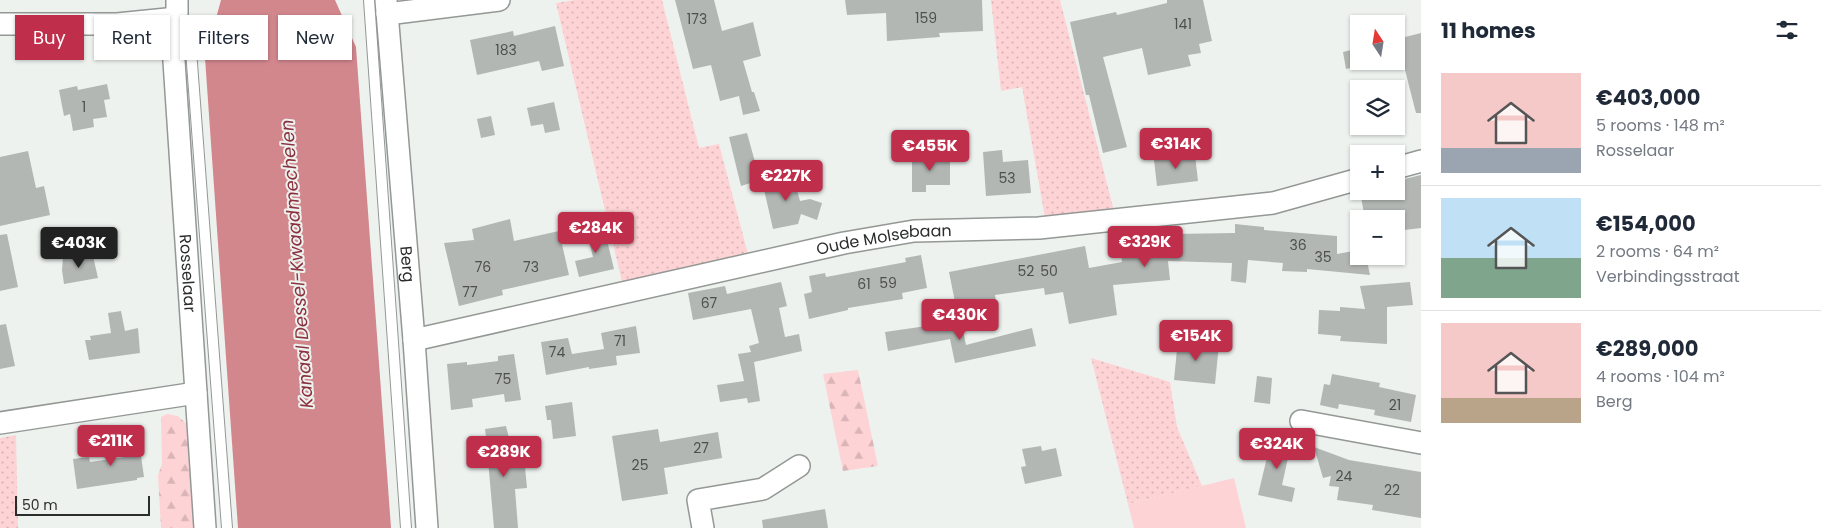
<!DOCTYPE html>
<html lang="en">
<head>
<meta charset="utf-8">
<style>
  :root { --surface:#fff; --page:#f6f6f7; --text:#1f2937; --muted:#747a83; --line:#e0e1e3; --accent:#bf2e4b }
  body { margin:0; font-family:Poppins,sans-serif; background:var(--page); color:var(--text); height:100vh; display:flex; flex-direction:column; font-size:19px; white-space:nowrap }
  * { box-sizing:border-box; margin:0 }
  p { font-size:16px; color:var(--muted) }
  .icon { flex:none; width:28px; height:28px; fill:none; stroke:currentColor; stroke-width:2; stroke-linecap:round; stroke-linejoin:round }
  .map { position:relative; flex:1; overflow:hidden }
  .sheet { display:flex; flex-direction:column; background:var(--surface); width:400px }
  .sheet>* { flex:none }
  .guide { position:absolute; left:15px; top:15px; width:475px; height:45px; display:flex; gap:10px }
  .needle { width:32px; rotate:348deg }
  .tools { position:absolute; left:1350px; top:15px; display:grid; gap:10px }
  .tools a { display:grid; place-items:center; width:55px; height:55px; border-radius:0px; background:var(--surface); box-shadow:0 1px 4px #0004; font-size:25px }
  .scale { position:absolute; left:15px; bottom:12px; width:135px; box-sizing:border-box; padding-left:5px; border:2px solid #2b2d2c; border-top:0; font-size:14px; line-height:18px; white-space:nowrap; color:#2b2d2c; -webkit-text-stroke:4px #edf2ef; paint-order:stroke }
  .price { position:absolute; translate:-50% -42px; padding:0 11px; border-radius:5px; background:var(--accent); color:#fff; font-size:16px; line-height:32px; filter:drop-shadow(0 1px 2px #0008) }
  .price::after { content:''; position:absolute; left:50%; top:30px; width:15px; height:11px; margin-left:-8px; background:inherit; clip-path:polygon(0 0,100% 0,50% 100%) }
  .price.selected { background:#222; color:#fff }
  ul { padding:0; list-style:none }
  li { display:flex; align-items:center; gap:15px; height:125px; padding:0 20px }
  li+li { border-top:1px solid var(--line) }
  li span { display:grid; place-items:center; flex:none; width:140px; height:100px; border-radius:0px; color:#555 }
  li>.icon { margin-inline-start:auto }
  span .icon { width:60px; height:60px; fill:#fffc; stroke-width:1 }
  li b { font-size:21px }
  h2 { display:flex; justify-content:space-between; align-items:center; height:60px; padding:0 20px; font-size:21px }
  .chip { padding:0 18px; border-radius:0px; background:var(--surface); box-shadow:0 1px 4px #0004; font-size:18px; line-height:45px }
  .chip.selected { background:var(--accent); color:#fff }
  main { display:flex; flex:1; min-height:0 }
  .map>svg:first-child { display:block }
</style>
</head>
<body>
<main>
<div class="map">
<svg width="1421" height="528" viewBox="0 0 1421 528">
  <defs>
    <pattern id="grass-dots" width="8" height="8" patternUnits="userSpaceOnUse" patternTransform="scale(1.25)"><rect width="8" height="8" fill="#fed3d5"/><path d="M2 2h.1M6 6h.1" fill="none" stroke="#dab5b7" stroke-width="1.8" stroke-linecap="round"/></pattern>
    <pattern id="forest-firs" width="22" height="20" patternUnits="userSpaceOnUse" patternTransform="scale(1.25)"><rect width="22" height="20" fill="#fed3d5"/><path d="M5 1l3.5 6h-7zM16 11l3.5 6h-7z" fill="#dab5b7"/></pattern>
  </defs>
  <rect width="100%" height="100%" fill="#edf2ef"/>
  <g fill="url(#grass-dots)">
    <path d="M 575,0 L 662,0 L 699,148 L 719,144 L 748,254 L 622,282 L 556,3 Z"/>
    <path d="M 991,0 L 1060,0 L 1114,211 L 1045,218 L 1022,87 L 1001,91 Z"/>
    <path d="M 1091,358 L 1170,382 L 1177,427 L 1202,486 L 1128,504 Z"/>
    <path d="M 16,435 L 18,528 L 0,528 L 0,438 Z"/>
  </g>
  <g fill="url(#forest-firs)">
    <path d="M 858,370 L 878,466 L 843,471 L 823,374 Z"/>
    <path d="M 167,414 L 178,416 L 190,427 L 196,528 L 161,528 L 158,475 L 162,464 L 161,417 Z"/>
  </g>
  <path fill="#fed3d5" d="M 1234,478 L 1246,528 L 1134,528 L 1128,504 Z"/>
  <path fill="#d2878d" d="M 221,0 L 335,0 L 356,47 L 391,528 L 238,528 L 205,58 Z"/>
  <g fill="#b2b7b4">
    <path d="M 675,0 L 714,0 L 722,31 L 753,22 L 761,56 L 743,61 L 752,92 L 754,92 L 760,111 L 743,115 L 739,96 L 720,101 L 711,65 L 693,69 Z"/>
    <path d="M 845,0 L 982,0 L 983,31 L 939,33 L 940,37 L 887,41 L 886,13 L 847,15 Z"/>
    <path d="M 1167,0 L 1203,0 L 1212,41 L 1199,44 L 1201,53 L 1188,55 L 1191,66 L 1148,75 L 1142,48 L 1103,57 L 1127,147 L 1103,153 L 1089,95 L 1086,95 L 1070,22 L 1116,12 L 1117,15 L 1167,3 Z"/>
    <path d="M 555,26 L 564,66 L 542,71 L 539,61 L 477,75 L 470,40 L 513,31 L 514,36 Z"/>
    <path d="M 1421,33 L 1421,113 L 1416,113 L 1397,39 Z"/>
    <path d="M 1359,48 L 1359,66 L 1346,69 L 1343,52 Z"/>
    <path d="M 107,84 L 110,99 L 104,100 L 107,117 L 93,119 L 94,127 L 73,131 L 70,114 L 64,116 L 59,90 L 77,86 L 78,90 Z"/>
    <path d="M 554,102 L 560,130 L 545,133 L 543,124 L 531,126 L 527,108 Z"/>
    <path d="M 491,116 L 495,135 L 481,138 L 477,119 Z"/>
    <path d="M 747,133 L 760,180 L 741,186 L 729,137 Z"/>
    <path d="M 1002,150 L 1003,162 L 1028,160 L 1031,193 L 986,196 L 983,152 Z"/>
    <path d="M 28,151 L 36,188 L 44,186 L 50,215 L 0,226 L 0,157 Z"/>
    <path d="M 1195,155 L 1198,181 L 1157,186 L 1154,160 Z"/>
    <path d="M 912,157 L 950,157 L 950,185 L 926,185 L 926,192 L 912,192 Z"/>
    <path d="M 779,168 L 783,189 L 796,187 L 800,201 L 810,199 L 822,203 L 817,220 L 801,214 L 798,224 L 773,229 L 760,172 Z"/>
    <path d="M 1421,175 L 1421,228 L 1396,231 L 1396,219 L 1365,219 L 1361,197 L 1396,191 L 1396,181 Z"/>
    <path d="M 510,219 L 514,241 L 559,231 L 569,275 L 502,290 L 503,295 L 459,306 L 444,243 L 474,240 L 472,229 Z"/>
    <path d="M 603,224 L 614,269 L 579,277 L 575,261 L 593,257 L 586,228 Z"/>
    <path d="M 1235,224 L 1264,227 L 1264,230 L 1337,236 L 1337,254 L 1359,250 L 1359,256 L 1366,256 L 1370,275 L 1307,269 L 1307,272 L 1282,271 L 1283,263 L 1248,260 L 1246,283 L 1231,281 L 1232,263 L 1168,261 L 1170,280 L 1113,285 L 1117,315 L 1069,324 L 1063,292 L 1045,295 L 1044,288 L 995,295 L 997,309 L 958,317 L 949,272 L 1085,246 L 1089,268 L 1122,262 L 1121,253 L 1136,249 L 1135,238 L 1172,234 L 1235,233 Z"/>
    <path d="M 7,234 L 18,287 L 0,291 L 0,235 Z"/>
    <path d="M 921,255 L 927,288 L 902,293 L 903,299 L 848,308 L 848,310 L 809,319 L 804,294 L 812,292 L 809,276 L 825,273 L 826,277 L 906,262 L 905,258 Z"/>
    <path d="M 93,256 L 98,278 L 64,284 L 62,270 L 63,257 Z"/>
    <path d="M 781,282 L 787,306 L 779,308 L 785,337 L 799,334 L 802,351 L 754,362 L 760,401 L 748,403 L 747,398 L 720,402 L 717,385 L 744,381 L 738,354 L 751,352 L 749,346 L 759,343 L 751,309 L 693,320 L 688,293 L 725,286 L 727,294 Z"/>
    <path d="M 1410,282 L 1413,305 L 1387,307 L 1387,344 L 1340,341 L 1341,336 L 1318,334 L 1319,310 L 1340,311 L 1340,307 L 1365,309 L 1360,286 Z"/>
    <path d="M 121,311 L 125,331 L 138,328 L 140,353 L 89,360 L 85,340 L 91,340 L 90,336 L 111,333 L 108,313 Z"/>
    <path d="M 961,321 L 966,345 L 1032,328 L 1036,346 L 955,363 L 950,339 L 888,351 L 885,332 Z"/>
    <path d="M 6,324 L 15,366 L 0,369 L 0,325 Z"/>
    <path d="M 636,326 L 640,353 L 616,356 L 617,365 L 589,369 L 589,367 L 546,375 L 541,342 L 568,338 L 572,354 L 604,349 L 601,333 Z"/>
    <path d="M 1178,339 L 1219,344 L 1215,384 L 1174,380 Z"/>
    <path d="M 514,354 L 521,400 L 505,402 L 504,394 L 472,399 L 473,407 L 451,410 L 447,364 L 467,362 L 467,365 L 498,361 L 498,356 Z"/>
    <path d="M 1332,374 L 1380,383 L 1379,387 L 1416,395 L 1411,422 L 1374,415 L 1375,410 L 1339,404 L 1338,409 L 1320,405 L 1324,384 L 1330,385 Z"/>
    <path d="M 1257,376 L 1272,378 L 1270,404 L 1254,402 Z"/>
    <path d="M 572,402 L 576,436 L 553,439 L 551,420 L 547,420 L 545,406 Z"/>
    <path d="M 506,426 L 514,458 L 524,457 L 527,488 L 515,489 L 518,528 L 494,528 L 488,460 L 489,460 L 485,429 Z"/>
    <path d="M 658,429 L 660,442 L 718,432 L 722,458 L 664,468 L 668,494 L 622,501 L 612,436 Z"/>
    <path d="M 1273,432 L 1289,436 L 1287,448 L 1290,449 L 1282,485 L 1295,488 L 1292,502 L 1258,495 Z"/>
    <path d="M 138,435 L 144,477 L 137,478 L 137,480 L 77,489 L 73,459 L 89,457 L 90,462 L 125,457 L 122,438 Z"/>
    <path d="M 1041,446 L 1042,451 L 1056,448 L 1062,476 L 1025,484 L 1021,467 L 1026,466 L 1022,449 Z"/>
    <path d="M 1314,447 L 1349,460 L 1421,472 L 1421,518 L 1372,510 L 1373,505 L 1337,500 L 1339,487 L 1329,486 L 1331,476 L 1323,478 Z"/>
    <path d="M 825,509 L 828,528 L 763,528 L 762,520 Z"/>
  </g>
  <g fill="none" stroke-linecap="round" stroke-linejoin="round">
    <defs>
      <g id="lane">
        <path d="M 369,0 L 406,528"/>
        <path d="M 180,25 L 191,50 L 227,528"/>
      </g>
      <g id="street">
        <path id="s1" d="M 177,0 L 177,18 L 173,46 L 205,528"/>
        <path id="s2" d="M 386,0 L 414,340 L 427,528"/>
        <path d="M 387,14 L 499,0"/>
        <path d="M 0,24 L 117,24 L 177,18"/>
        <path d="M 1396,168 L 1421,161"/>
        <path id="s3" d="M 414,340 L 844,243 L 914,231 L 1039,228 L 1273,203 L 1359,179"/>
        <path d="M 1301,421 L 1421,443"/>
        <path d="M 0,423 L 196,393"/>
        <path d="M 703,528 L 698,500 L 763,489 L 799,466"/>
      </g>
    </defs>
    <use href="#lane" stroke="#939895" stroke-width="12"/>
    <use href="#street" stroke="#939895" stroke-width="24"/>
    <use href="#lane" stroke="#fff" stroke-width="10"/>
    <use href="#street" stroke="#fff" stroke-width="21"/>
  </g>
  <g text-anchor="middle" stroke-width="4" stroke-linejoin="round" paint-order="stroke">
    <g font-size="14" fill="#4d504e">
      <text x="926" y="23">159</text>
      <text x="697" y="24">173</text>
      <text x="1183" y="29">141</text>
      <text x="506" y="55">183</text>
      <text x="84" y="112">1</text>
      <text x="1007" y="183">53</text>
      <text x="1298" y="250">36</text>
      <text x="1323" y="262">35</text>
      <text x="483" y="272">76</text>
      <text x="531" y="272">73</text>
      <text x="1026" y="276">52</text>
      <text x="1049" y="276">50</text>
      <text x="888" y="288">59</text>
      <text x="864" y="289">61</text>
      <text x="470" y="297">77</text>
      <text x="709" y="308">67</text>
      <text x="620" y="346">71</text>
      <text x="557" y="357">74</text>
      <text x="503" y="384">75</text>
      <text x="1395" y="410">21</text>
      <text x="701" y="453">27</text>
      <text x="640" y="470">25</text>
      <text x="1344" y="481">24</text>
      <text x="1392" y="495">22</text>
    </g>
    <g font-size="16" fill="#2b2d2c" stroke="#edf2ef">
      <text dy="6" stroke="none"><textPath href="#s3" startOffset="481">Oude Molsebaan</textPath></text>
      <text dy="6" stroke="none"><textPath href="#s2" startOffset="265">Berg</textPath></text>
      <text dy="6" stroke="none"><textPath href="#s1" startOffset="274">Rosselaar</textPath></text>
    </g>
    <g font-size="18" font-style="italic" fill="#8b313e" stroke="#edf2ef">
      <text transform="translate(297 264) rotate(-94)" y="6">Kanaal Dessel-Kwaadmechelen</text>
    </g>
  </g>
</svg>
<div class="tools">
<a><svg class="needle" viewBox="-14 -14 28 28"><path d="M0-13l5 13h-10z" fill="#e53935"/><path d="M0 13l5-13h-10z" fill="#747a83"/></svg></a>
<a><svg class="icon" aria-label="layers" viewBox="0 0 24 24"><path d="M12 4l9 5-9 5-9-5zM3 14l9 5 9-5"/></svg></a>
<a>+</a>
<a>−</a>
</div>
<div class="scale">50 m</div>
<b class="price" style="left:1176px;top:170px">€314K</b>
<b class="price" style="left:930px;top:172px">€455K</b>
<b class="price" style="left:786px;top:202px">€227K</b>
<b class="price" style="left:596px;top:254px">€284K</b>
<b class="price" style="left:1145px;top:268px">€329K</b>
<b class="price selected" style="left:79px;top:269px">€403K</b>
<b class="price" style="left:960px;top:341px">€430K</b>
<b class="price" style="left:1196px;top:362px">€154K</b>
<b class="price" style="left:111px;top:467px">€211K</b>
<b class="price" style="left:1277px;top:470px">€324K</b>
<b class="price" style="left:504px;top:478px">€289K</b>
<div class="guide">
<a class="chip selected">Buy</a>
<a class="chip">Rent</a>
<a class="chip">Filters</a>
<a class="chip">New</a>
</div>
</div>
<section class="sheet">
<h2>11 homes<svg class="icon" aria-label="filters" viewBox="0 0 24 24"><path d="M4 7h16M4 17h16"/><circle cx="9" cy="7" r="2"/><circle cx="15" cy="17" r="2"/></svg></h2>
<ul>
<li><span style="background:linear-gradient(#f6c9c9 75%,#9aa5b1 0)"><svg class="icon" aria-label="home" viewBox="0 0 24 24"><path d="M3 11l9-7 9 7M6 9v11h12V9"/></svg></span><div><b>€403,000</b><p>5 rooms · 148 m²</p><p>Rosselaar</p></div></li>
<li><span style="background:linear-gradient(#bfe0f5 60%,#7fa58c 0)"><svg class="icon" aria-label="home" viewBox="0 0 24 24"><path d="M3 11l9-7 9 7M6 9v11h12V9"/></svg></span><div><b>€154,000</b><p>2 rooms · 64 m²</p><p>Verbindingsstraat</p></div></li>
<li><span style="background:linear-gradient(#f6c9c9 75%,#b9a48a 0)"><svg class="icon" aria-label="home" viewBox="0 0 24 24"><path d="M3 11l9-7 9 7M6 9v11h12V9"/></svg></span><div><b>€289,000</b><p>4 rooms · 104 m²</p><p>Berg</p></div></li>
</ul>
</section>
</main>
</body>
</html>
